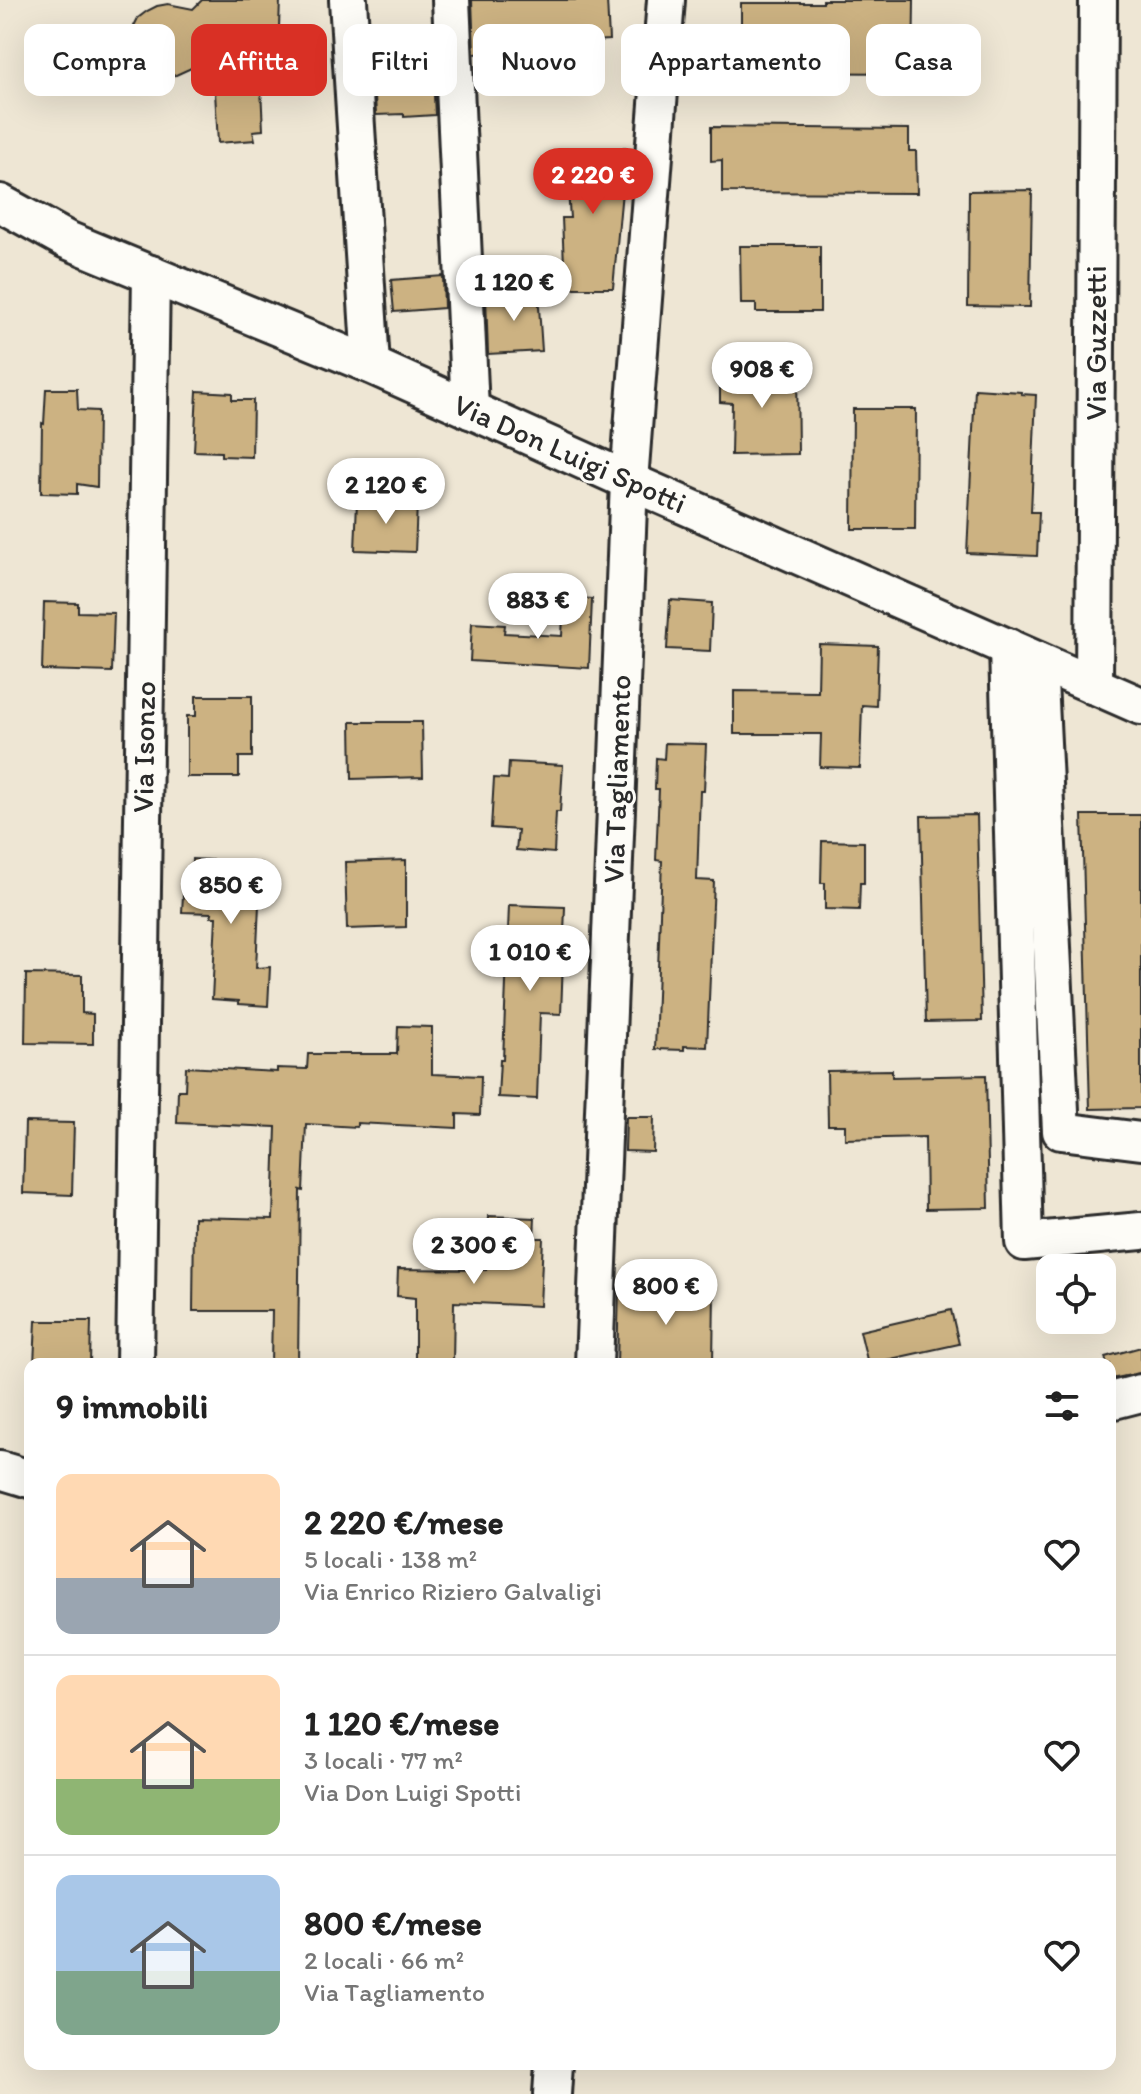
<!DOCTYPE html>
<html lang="it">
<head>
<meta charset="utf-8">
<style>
  :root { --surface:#fff; --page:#f6f6f6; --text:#222; --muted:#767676; --line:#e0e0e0; --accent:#d93025 }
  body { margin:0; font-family:Itim,sans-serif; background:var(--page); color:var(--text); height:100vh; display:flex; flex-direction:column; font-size:30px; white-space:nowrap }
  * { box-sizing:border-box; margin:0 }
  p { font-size:26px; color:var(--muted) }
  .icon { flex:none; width:44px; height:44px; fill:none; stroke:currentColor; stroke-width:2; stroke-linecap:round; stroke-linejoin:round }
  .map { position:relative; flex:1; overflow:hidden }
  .sheet { position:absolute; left:24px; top:1358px; width:1092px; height:712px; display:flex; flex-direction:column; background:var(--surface); border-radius:16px; box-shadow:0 8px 32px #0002 }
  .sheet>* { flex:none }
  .top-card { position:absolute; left:24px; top:24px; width:1094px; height:72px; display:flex; gap:16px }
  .buttons { position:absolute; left:1036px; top:1254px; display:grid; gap:16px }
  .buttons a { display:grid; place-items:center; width:80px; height:80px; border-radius:16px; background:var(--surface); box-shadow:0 8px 32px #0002; font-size:40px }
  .price { position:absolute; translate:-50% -68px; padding:0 18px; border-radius:28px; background:#fff; color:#222; font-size:26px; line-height:52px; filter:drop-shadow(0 2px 4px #0008) }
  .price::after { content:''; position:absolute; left:50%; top:48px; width:24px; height:18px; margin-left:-12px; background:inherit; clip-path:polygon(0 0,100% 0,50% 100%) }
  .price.selected { background:var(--accent); color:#fff }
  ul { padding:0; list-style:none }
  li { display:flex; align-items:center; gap:24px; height:200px; padding:0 32px }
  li+li { border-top:2px solid var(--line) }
  li span { display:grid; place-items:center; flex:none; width:224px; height:160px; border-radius:16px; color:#555 }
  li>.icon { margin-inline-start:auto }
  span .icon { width:96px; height:96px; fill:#fffc; stroke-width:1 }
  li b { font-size:34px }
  h2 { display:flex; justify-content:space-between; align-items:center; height:96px; padding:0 32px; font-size:34px }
  .pill { padding:0 28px; border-radius:16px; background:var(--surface); box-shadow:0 8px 32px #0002; font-size:28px; line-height:72px }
  .pill.selected { background:var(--accent); color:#fff }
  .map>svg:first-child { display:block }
</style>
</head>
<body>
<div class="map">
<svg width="1141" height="2094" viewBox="0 0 1141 2094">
  <rect width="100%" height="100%" fill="#eee6d4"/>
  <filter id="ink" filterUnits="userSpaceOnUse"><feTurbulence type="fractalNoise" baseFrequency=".0125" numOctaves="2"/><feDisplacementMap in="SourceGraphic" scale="16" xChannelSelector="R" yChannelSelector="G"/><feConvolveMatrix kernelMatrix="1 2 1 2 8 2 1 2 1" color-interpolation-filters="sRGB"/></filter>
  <g filter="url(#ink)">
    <g fill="#ccb282" stroke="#2b2b2b" stroke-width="2">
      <path d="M 202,0 L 280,0 L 279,27 L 276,38 L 269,54 L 260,67 L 263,130 L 253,131 L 255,140 L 218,143 L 213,58 L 176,75 L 165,76 L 155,74 L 145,68 L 137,61 L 132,50 L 131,39 L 133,28 L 138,18 L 147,11 L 157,6 L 168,4 L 193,9 Z"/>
      <path d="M 472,0 L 607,0 L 609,40 L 520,45 L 520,51 L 474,54 Z"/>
      <path d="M 823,0 L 914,0 L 913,73 L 741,72 L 741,3 L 823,3 Z"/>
      <path d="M 431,37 L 435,115 L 404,117 L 404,114 L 376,115 L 373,58 L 391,57 L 390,39 Z"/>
      <path d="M 711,127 L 909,129 L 909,151 L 916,151 L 917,193 L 722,192 L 722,160 L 711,161 Z"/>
      <path d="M 626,148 L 613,288 L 565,288 L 562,218 L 570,218 L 565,149 Z"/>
      <path d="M 1032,190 L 1030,307 L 968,306 L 969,191 Z"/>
      <path d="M 740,246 L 820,246 L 820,312 L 756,312 L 756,304 L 741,304 Z"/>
      <path d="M 443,276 L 444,308 L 394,312 L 391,280 Z"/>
      <path d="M 538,292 L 542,351 L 488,354 L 486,296 Z"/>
      <path d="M 720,367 L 797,369 L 798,454 L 731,455 L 732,403 L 720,402 Z"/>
      <path d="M 46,389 L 77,389 L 78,410 L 98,411 L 97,487 L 77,484 L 77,494 L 41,493 L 42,423 L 44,424 Z"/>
      <path d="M 975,389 L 1021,392 L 1021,394 L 1036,395 L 1031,512 L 1039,512 L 1037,556 L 967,553 Z"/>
      <path d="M 197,391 L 232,393 L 232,400 L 253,400 L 252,457 L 221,456 L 221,452 L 194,451 Z"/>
      <path d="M 853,409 L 916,409 L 915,529 L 852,529 Z"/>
      <path d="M 357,501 L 417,503 L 415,552 L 355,550 Z"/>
      <path d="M 564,597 L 592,599 L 589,668 L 470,661 L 472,623 L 505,625 L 504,633 L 562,636 Z"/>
      <path d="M 670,600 L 712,603 L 710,651 L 667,649 Z"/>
      <path d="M 44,602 L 78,603 L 78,612 L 114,613 L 112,672 L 42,670 Z"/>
      <path d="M 819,644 L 878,646 L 876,706 L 862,705 L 860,768 L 820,767 L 821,734 L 734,734 L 734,691 L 818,692 Z"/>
      <path d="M 196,696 L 252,696 L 252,757 L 239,757 L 239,777 L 187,777 L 187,716 L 196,716 Z"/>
      <path d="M 351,722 L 422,722 L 423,777 L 352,779 Z"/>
      <path d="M 665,743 L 706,744 L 704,791 L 700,791 L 697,880 L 714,881 L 707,1047 L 684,1046 L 684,1050 L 655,1049 L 662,861 L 656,860 L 659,789 L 655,789 L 656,758 L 664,759 Z"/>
      <path d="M 509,762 L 563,765 L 560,812 L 556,812 L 554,853 L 516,850 L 518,830 L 491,828 L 494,778 L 508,779 Z"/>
      <path d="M 977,815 L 982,1021 L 926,1022 L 921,816 Z"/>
      <path d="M 1082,815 L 1141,815 L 1141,1108 L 1090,1109 Z"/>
      <path d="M 822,841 L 864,842 L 864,883 L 860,883 L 859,910 L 825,909 L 825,883 L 821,883 Z"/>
      <path d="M 192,859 L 261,863 L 256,968 L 270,967 L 268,1006 L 239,1004 L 239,1001 L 212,999 L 216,917 L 211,917 L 212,913 L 182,912 L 184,879 L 191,879 Z"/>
      <path d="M 406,860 L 406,927 L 347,929 L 345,862 Z"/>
      <path d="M 509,905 L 565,907 L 561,1014 L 540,1013 L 537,1099 L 498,1097 L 500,1060 L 503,1060 Z"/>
      <path d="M 26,974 L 82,975 L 82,1013 L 93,1014 L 93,1044 L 25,1043 Z"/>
      <path d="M 398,1026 L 432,1027 L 432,1074 L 481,1076 L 480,1115 L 457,1114 L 457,1128 L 357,1123 L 357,1127 L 306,1124 L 303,1191 L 300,1190 L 298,1364 L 271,1364 L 272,1311 L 193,1311 L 194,1217 L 273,1219 L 276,1127 L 177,1123 L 178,1090 L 185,1090 L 186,1067 L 277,1072 L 277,1068 L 307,1069 L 308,1054 L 397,1054 Z"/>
      <path d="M 892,1070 L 892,1077 L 986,1075 L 989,1208 L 926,1209 L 925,1137 L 845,1139 L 845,1125 L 828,1125 L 827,1071 Z"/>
      <path d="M 626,1117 L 654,1117 L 653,1152 L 625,1151 Z"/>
      <path d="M 25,1122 L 74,1123 L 72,1195 L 23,1193 Z"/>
      <path d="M 489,1216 L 535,1218 L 534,1238 L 543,1238 L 540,1306 L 454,1302 L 453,1364 L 415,1364 L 415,1298 L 397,1296 L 398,1269 L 486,1270 Z"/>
      <path d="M 619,1289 L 714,1289 L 713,1364 L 617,1364 Z"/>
      <path d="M 951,1310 L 959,1344 L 868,1364 L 860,1331 Z"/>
      <path d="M 36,1321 L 91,1321 L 90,1364 L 34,1364 Z"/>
      <path d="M 1141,1347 L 1141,1373 L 1111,1379 L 1110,1364 L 1107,1364 L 1105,1357 Z"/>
    </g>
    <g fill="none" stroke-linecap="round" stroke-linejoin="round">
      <defs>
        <g id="street">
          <path d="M 348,0 L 371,365"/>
          <path d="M 451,0 L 470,410"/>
          <path d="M 0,203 L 67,240 L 371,365 L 629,481 L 1141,706"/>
          <path d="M 1008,647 L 1024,1242 L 1141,1231"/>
          <path d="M 1038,661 L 1061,1131 L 1141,1141"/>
          <path d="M 1094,686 L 1098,0"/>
          <path d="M 135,1364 L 151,274"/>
          <path d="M 594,1364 L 629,481 L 666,0"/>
          <path d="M 1110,1401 L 1141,1393"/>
          <path d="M 0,1470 L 30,1479"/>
          <path d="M 552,2094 L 554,2064"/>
        </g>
      </defs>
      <use href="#street" stroke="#2b2b2b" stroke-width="42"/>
      <use href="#street" stroke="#fdfcf7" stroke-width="36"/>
    </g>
  </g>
  <g text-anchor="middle" stroke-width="6" stroke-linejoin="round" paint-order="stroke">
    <g font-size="30" fill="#2b2b2b" stroke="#fdfcf7">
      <text transform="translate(1096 343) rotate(-90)" y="10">Via Guzzetti</text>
      <text transform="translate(570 454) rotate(24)" y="10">Via Don Luigi Spotti</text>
      <text transform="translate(144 747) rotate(-89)" y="10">Via Isonzo</text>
      <text transform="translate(617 779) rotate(-88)" y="10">Via Tagliamento</text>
    </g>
  </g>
</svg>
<div class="buttons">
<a><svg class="icon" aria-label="locate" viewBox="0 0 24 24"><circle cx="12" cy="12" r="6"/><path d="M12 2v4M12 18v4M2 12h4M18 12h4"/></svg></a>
</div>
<b class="price selected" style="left:593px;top:216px">2 220 €</b>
<b class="price" style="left:514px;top:323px">1 120 €</b>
<b class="price" style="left:762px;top:410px">908 €</b>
<b class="price" style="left:386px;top:526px">2 120 €</b>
<b class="price" style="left:538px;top:641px">883 €</b>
<b class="price" style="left:231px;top:926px">850 €</b>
<b class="price" style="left:530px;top:993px">1 010 €</b>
<b class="price" style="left:474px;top:1286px">2 300 €</b>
<b class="price" style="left:666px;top:1327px">800 €</b>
<div class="top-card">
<a class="pill">Compra</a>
<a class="pill selected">Affitta</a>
<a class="pill">Filtri</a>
<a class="pill">Nuovo</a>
<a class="pill">Appartamento</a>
<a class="pill">Casa</a>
</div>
<section class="sheet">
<h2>9 immobili<svg class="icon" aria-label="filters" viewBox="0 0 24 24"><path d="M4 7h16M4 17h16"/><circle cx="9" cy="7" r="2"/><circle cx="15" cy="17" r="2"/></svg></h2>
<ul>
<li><span style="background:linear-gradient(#ffd9b3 65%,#9aa5b1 0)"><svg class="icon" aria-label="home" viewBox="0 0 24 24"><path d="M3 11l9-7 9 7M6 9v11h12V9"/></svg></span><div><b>2 220 €/mese</b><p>5 locali · 138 m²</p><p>Via Enrico Riziero Galvaligi</p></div><svg class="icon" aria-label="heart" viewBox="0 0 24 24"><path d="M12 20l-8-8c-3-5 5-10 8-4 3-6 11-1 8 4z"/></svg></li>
<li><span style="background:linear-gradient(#ffd9b3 65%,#8fb573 0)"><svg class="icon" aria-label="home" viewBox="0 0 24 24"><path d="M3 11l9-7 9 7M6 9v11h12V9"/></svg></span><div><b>1 120 €/mese</b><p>3 locali · 77 m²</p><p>Via Don Luigi Spotti</p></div><svg class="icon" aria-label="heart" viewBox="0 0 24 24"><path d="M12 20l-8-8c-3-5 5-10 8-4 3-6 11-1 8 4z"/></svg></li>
<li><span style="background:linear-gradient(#a9c7e8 60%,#7fa58c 0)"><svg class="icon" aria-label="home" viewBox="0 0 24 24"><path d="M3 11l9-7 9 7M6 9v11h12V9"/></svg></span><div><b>800 €/mese</b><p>2 locali · 66 m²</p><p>Via Tagliamento</p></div><svg class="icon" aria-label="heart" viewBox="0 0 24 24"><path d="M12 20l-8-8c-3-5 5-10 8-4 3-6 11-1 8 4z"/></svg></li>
</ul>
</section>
</div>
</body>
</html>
